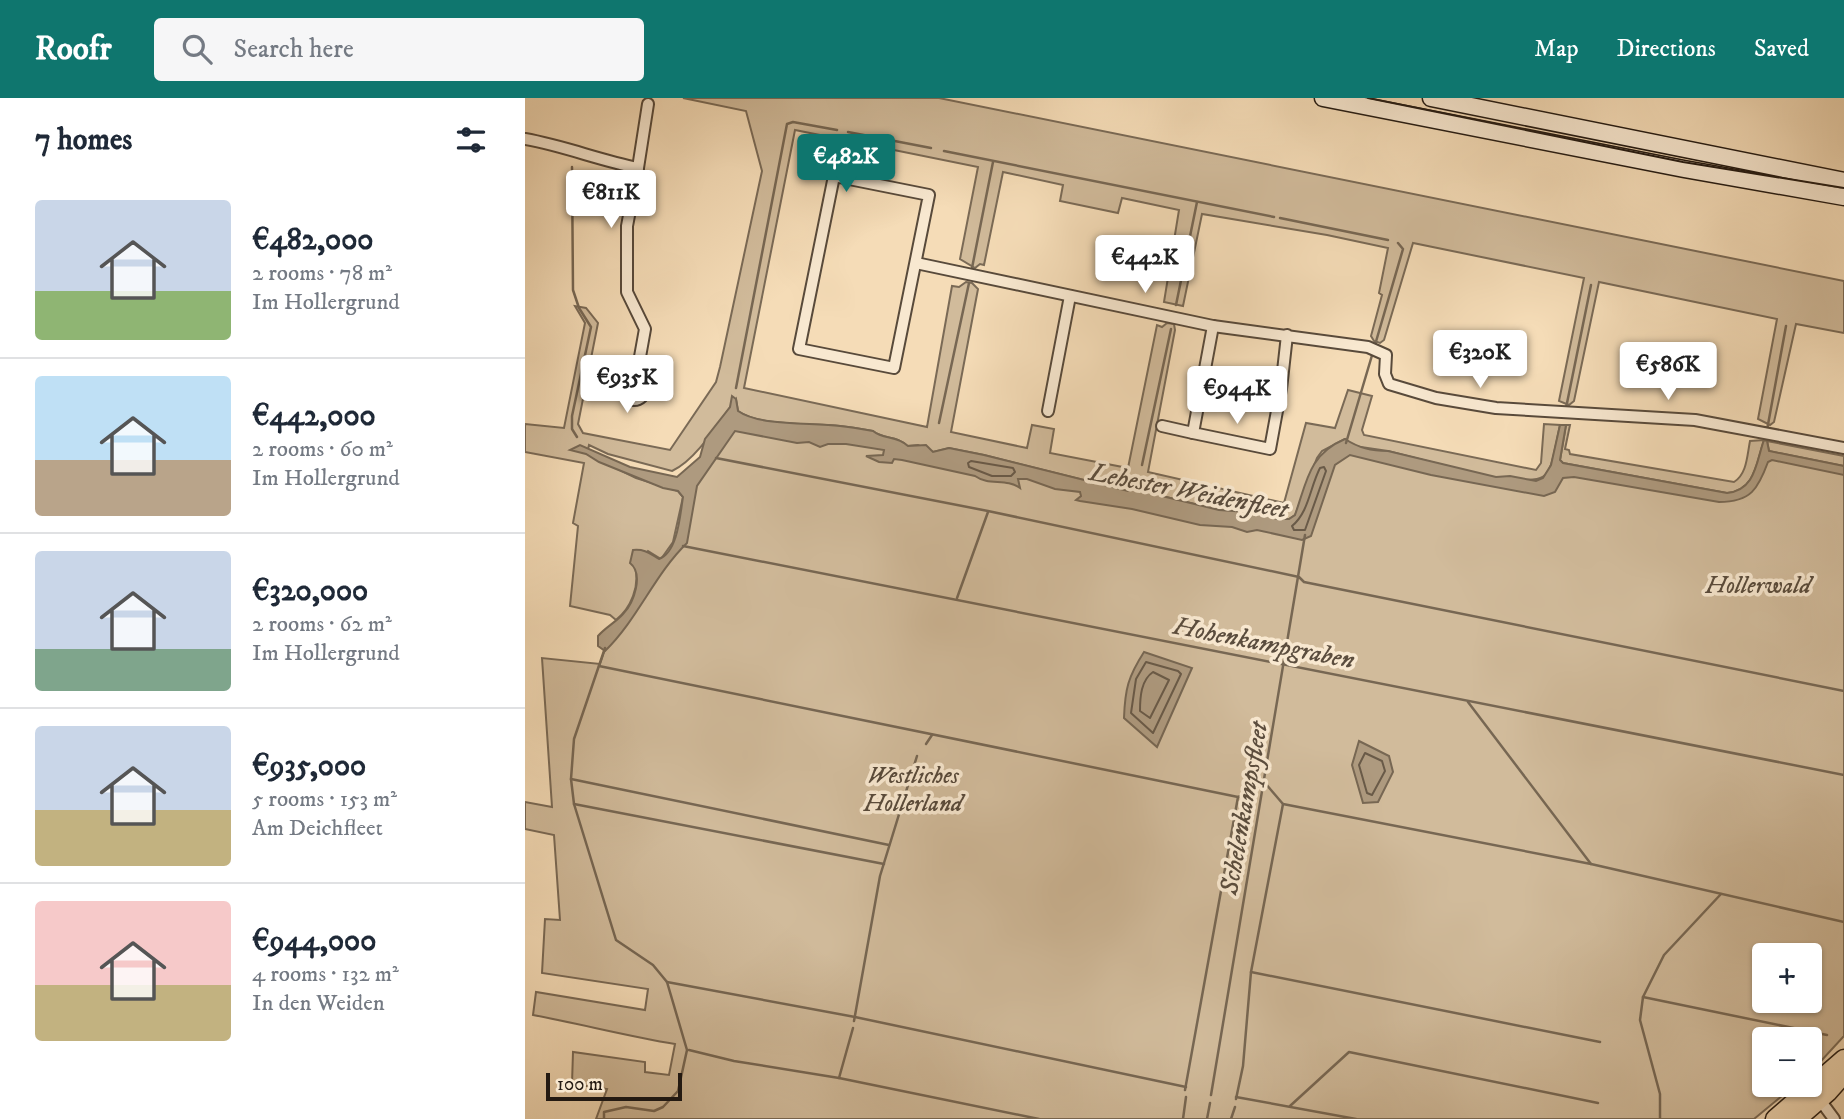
<!DOCTYPE html>
<html lang="en">
<head>
<meta charset="utf-8">
<style>
  :root { --surface:#fff; --page:#f6f6f7; --text:#1f2937; --muted:#747a83; --line:#e0e1e3; --accent:#0f766e }
  body { margin:0; font-family:"IM FELL DW Pica",serif; background:var(--page); color:var(--text); height:100vh; display:flex; flex-direction:column; font-size:26px; white-space:nowrap }
  * { box-sizing:border-box; margin:0 }
  p { font-size:23px; color:var(--muted) }
  .icon { flex:none; width:38px; height:38px; fill:none; stroke:currentColor; stroke-width:2; stroke-linecap:round; stroke-linejoin:round }
  .map { position:relative; flex:1; overflow:hidden }
  .side { display:flex; flex-direction:column; background:var(--surface); width:525px }
  .side>* { flex:none }
  .fabs { position:absolute; left:1227px; top:845px; display:grid; gap:14px }
  .fabs a { display:grid; place-items:center; width:70px; height:70px; border-radius:7px; background:var(--surface); box-shadow:0 2px 5px #0004; font-size:35px }
  .scale { position:absolute; left:21px; bottom:18px; width:136px; box-sizing:border-box; padding-left:7px; border:4px solid #241a12; border-top:0; font-size:19px; line-height:24px; white-space:nowrap; color:#241a12; -webkit-text-stroke:5px #f8e8d0; paint-order:stroke }
  .price { position:absolute; translate:-50% -60px; padding:0 16px; border-radius:7px; background:#fff; color:#222; font-size:23px; line-height:46px; filter:drop-shadow(0 2px 4px #0008) }
  .price::after { content:''; position:absolute; left:50%; top:42px; width:21px; height:16px; margin-left:-10px; background:inherit; clip-path:polygon(0 0,100% 0,50% 100%) }
  .price.current { background:var(--accent); color:#fff }
  ul { padding:0; list-style:none }
  li { display:flex; align-items:center; gap:21px; height:175px; padding:0 35px }
  li+li { border-top:2px solid var(--line) }
  li span { display:grid; place-items:center; flex:none; width:196px; height:140px; border-radius:7px; color:#555 }
  li>.icon { margin-inline-start:auto }
  span .icon { width:84px; height:84px; fill:#fffc; stroke-width:1 }
  li b { font-size:30px }
  h2 { display:flex; justify-content:space-between; align-items:center; height:84px; padding:0 35px; font-size:30px }
  header { display:flex; align-items:center; gap:42px; box-sizing:border-box; height:98px; padding:0 35px; background:var(--accent); color:#fff }
  header strong { font-size:33px }
  nav { display:flex; gap:38px; margin-inline-start:auto; font-size:24px }
  .search { width:490px; height:63px; background:var(--page); display:flex; align-items:center; gap:18px; box-sizing:border-box; padding:0 24px; border-radius:7px; color:var(--muted); font-size:26px }
  main { display:flex; flex:1; min-height:0 }
  .map>svg:first-child { display:block }
</style>
</head>
<body>
<header>
<strong>Roofr</strong>
<div class="search"><svg class="icon" aria-label="search" viewBox="0 0 24 24"><circle cx="10" cy="10" r="6"/><path d="M15 15l6 6"/></svg>Search here</div>
<nav><a>Map</a><a>Directions</a><a>Saved</a></nav>
</header>
<main>
<section class="side">
<h2>7 homes<svg class="icon" aria-label="filters" viewBox="0 0 24 24"><path d="M4 7h16M4 17h16"/><circle cx="9" cy="7" r="2"/><circle cx="15" cy="17" r="2"/></svg></h2>
<ul>
<li><span style="background:linear-gradient(#c9d6e8 65%,#8fb573 0)"><svg class="icon" aria-label="home" viewBox="0 0 24 24"><path d="M3 11l9-7 9 7M6 9v11h12V9"/></svg></span><div><b>€482,000</b><p>2 rooms · 78 m²</p><p>Im Hollergrund</p></div></li>
<li><span style="background:linear-gradient(#bfe0f5 60%,#b9a48a 0)"><svg class="icon" aria-label="home" viewBox="0 0 24 24"><path d="M3 11l9-7 9 7M6 9v11h12V9"/></svg></span><div><b>€442,000</b><p>2 rooms · 60 m²</p><p>Im Hollergrund</p></div></li>
<li><span style="background:linear-gradient(#c9d6e8 70%,#7fa58c 0)"><svg class="icon" aria-label="home" viewBox="0 0 24 24"><path d="M3 11l9-7 9 7M6 9v11h12V9"/></svg></span><div><b>€320,000</b><p>2 rooms · 62 m²</p><p>Im Hollergrund</p></div></li>
<li><span style="background:linear-gradient(#c9d6e8 60%,#c2b280 0)"><svg class="icon" aria-label="home" viewBox="0 0 24 24"><path d="M3 11l9-7 9 7M6 9v11h12V9"/></svg></span><div><b>€935,000</b><p>5 rooms · 153 m²</p><p>Am Deichfleet</p></div></li>
<li><span style="background:linear-gradient(#f6c9c9 60%,#c2b280 0)"><svg class="icon" aria-label="home" viewBox="0 0 24 24"><path d="M3 11l9-7 9 7M6 9v11h12V9"/></svg></span><div><b>€944,000</b><p>4 rooms · 132 m²</p><p>In den Weiden</p></div></li>
</ul>
</section>
<div class="map">
<svg width="1319" height="1021" viewBox="0 0 1319 1021">
  <rect width="100%" height="100%" fill="#f5dcb7"/>
  <filter id="stains"><feTurbulence type="fractalNoise" baseFrequency=".00286" numOctaves="4"/><feColorMatrix values="0 0 0 0 .2 0 0 0 0 .09 0 0 0 0 .02 0 0 0 .5 -.17"/></filter>
  <radialGradient id="worn" r=".72"><stop offset=".6" stop-color="#630" stop-opacity="0"/><stop offset="1" stop-color="#630" stop-opacity=".3"/></radialGradient>
  <g fill="#d1bb9b" stroke="#7a6a56" stroke-width="2" fill-rule="evenodd">
    <path d="M 158,0 L 414,0 L 1319,183 L 1319,235 L 1271,226 L 1249,324 L 1245,327 L 1233,321 L 1252,221 L 1074,184 L 1049,303 L 1044,307 L 1034,303 L 1059,180 L 888,145 L 859,242 L 855,245 L 849,243 L 846,238 L 857,197 L 854,195 L 863,150 L 802,137 L 677,116 L 658,208 L 639,204 L 654,112 L 597,100 L 593,115 L 535,103 L 538,87 L 478,74 L 459,167 L 455,166 L 450,170 L 435,161 L 453,69 L 270,32 L 219,290 L 402,329 L 427,188 L 434,189 L 441,184 L 447,185 L 453,191 L 426,334 L 502,350 L 507,327 L 529,331 L 525,355 L 603,370 L 632,227 L 637,229 L 642,225 L 649,226 L 650,232 L 623,374 L 759,405 L 781,325 L 810,330 L 823,292 L 847,298 L 837,332 L 839,337 L 1011,372 L 1016,365 L 1019,326 L 1035,327 C 1022,387 1029,385 967,379 L 1013,389 L 1033,372 L 1207,399 L 1222,393 L 1242,356 L 1319,372 L 1319,938 L 1285,975 L 1284,942 L 1239,942 L 1239,987 L 1270,987 L 1229,1021 L 71,1021 L 82,991 L 47,986 L 48,954 L 120,964 L 120,974 L 144,977 L 150,946 C 102,938 56,926 8,917 L 11,894 L 120,912 L 123,891 L 17,875 L 20,821 L 35,822 L 29,737 L 0,731 L 0,704 L 27,709 L 17,560 L 75,566 L 82,545 L 158,440 L 165,390 L 211,319 L 778,435 L 795,364 L 821,349 L 949,375 L 863,353 L 829,348 L 820,341 L 797,353 L 792,360 L 770,417 L 764,421 L 752,421 L 738,415 L 694,412 L 637,398 L 625,392 L 603,393 L 459,357 L 424,350 L 408,354 L 393,347 L 382,348 C 371,337 359,342 348,333 C 337,331 326,329 315,328 C 288,325 236,329 213,313 L 211,301 C 195,322 172,362 147,373 L 83,356 L 64,347 L 62,356 L 111,380 L 153,393 L 158,399 L 148,444 L 136,461 L 123,453 L 110,469 C 115,488 106,510 91,522 L 85,517 L 45,508 L 53,428 L 48,425 L 59,365 L 0,354 L 0,326 L 39,330 L 60,225 L 50,208 L 61,210 L 73,225 L 53,326 L 58,335 L 145,352 L 191,284 L 195,269 L 237,73 L 221,13 ZM 1239,858 L 1284,858 L 1284,903 L 1239,903 Z"/>
    <path d="M 1041,327 L 1045,327 L 1040,351 L 1044,352 L 1045,356 L 1209,384 C 1222,376 1222,358 1225,343 L 1239,342 C 1231,364 1231,392 1202,395 L 1038,365 L 1035,362 Z"/>
    <path d="M 1242,343 L 1319,358 L 1319,368 L 1244,353 Z"/>
  </g>
  <g fill="#ae9a7f" stroke="#776753" stroke-width="2">
    <path d="M 207,298 L 211,301 L 213,313 C 236,329 288,324 315,328 C 326,329 337,331 348,333 C 359,342 371,337 383,348 L 401,347 L 408,354 L 424,350 L 459,357 L 603,393 L 616,388 L 637,398 L 694,412 L 738,415 L 752,421 L 764,421 L 770,417 C 782,383 784,356 820,341 C 834,350 846,353 863,353 L 971,379 L 985,378 L 1011,383 L 1018,380 L 1026,367 L 1035,327 L 1041,327 L 1035,362 L 1038,365 L 1202,395 C 1231,392 1231,364 1239,342 L 1242,343 L 1244,353 L 1319,368 L 1319,377 L 1247,362 L 1243,364 C 1233,391 1226,404 1194,404 L 1049,379 L 1038,380 L 1030,394 L 1019,398 L 906,377 L 825,357 L 810,367 L 786,438 L 777,442 L 732,432 L 722,434 L 707,429 L 675,427 L 607,411 L 555,403 L 551,402 L 556,398 L 555,394 L 530,391 L 502,381 L 493,381 L 495,390 C 481,380 464,388 450,378 L 377,362 L 369,361 L 367,365 L 354,364 L 341,358 L 358,357 L 359,352 L 321,346 L 303,346 L 295,349 L 284,344 L 272,345 L 210,333 L 172,388 L 162,445 C 129,477 113,521 80,553 L 73,548 L 73,538 C 81,529 91,524 98,516 C 109,505 119,476 105,465 L 108,452 C 120,451 124,455 134,461 C 153,454 155,417 158,399 L 153,393 L 138,390 L 74,364 L 61,356 L 45,352 L 55,347 L 105,369 L 152,379 L 175,359 L 180,341 L 205,309 Z"/>
    <path d="M 619,554 L 667,570 L 632,649 L 599,620 C 600,591 603,579 619,554 Z"/>
    <path d="M 834,643 L 864,658 L 868,674 L 853,704 L 838,705 L 827,667 Z"/>
  </g>
  <g fill="none" stroke-linecap="round" stroke-linejoin="round">
    <g stroke="#695a48" stroke-width="2">
      <path d="M 446,363 L 488,370 L 490,374 L 486,378 L 467,378 L 444,369 L 443,365 Z"/>
      <path d="M 799,369 L 801,373 L 780,432 L 769,432 L 767,428 C 784,414 785,389 795,370 Z"/>
      <path d="M 621,564 L 653,573 L 656,576 L 628,635 L 606,615 L 611,581 Z"/>
      <path d="M 628,574 L 644,582 L 625,620 L 615,613 C 615,599 616,582 628,574 Z"/>
      <path d="M 840,655 L 857,663 L 860,673 L 847,697 L 842,695 L 834,667 Z"/>
    </g>
    <g stroke="#776753" stroke-width="2.5">
      <path d="M 323,34 L 406,50"/>
      <path d="M 419,53 L 749,119"/>
      <path d="M 47,69 L 48,192 L 54,210 L 66,229 L 47,318 L 47,331 L 52,339"/>
      <path d="M 755,120 L 863,142"/>
      <path d="M 447,170 L 468,64"/>
      <path d="M 651,207 L 672,104"/>
      <path d="M 850,247 L 878,151 L 873,145"/>
      <path d="M 211,290 L 262,26 L 268,24 L 312,32"/>
      <path d="M 1041,310 L 1066,187"/>
      <path d="M 414,325 L 444,185"/>
      <path d="M 1242,332 L 1261,228"/>
      <path d="M 821,345 L 848,254"/>
      <path d="M 191,360 L 463,413 L 774,479 L 779,484 L 1319,593"/>
      <path d="M 617,367 L 646,231"/>
      <path d="M 158,448 L 1319,677"/>
      <path d="M 432,500 L 463,414"/>
      <path d="M 74,568 L 713,699 L 740,685 L 758,706 L 1066,766 L 1319,824"/>
      <path d="M 943,604 L 1066,766"/>
      <path d="M 401,646 L 407,637"/>
      <path d="M 46,681 L 364,747"/>
      <path d="M 49,706 L 359,766"/>
      <path d="M 726,874 L 1075,944"/>
      <path d="M 142,884 L 330,919 L 661,989"/>
      <path d="M 1118,899 L 1302,937"/>
      <path d="M 329,923 L 355,778 L 392,658"/>
      <path d="M 164,952 L 209,963 L 314,980 L 514,1021"/>
      <path d="M 314,980 L 328,930"/>
      <path d="M 660,992 L 713,699"/>
      <path d="M 686,997 L 780,437"/>
      <path d="M 711,999 L 831,1021"/>
      <path d="M 711,1001 L 718,968 L 726,874 L 758,706"/>
      <path d="M 765,1008 L 824,954 L 1073,1005"/>
      <path d="M 79,1021 L 79,1014 L 101,1009 L 129,1013 L 138,1009 L 153,993 L 162,952 L 142,884 L 128,867 L 91,842 L 49,706 L 46,681 L 49,641 L 80,550"/>
      <path d="M 658,1021 L 661,999"/>
      <path d="M 682,1021 L 685,1005"/>
      <path d="M 706,1021 L 710,1009"/>
      <path d="M 1135,1021 L 1135,996 L 1115,922 L 1118,899 L 1139,857 L 1196,796"/>
    </g>
    <defs>
      <g id="minor">
        <path d="M 0,41 C 39,48 74,62 113,70 L 102,128 L 102,194 L 120,231 L 111,281"/>
        <path d="M 113,70 L 123,6"/>
        <path d="M 309,78 L 404,97 L 369,270 L 274,251 Z"/>
        <path d="M 391,165 L 688,228 L 843,249 L 861,257 L 860,276 L 864,286 L 911,300 L 971,310 L 1170,322 L 1319,350"/>
        <path d="M 688,228 L 668,335 L 745,351 L 756,291 L 762,237"/>
        <circle cx="109" cy="291" r="11"/>
        <path d="M 523,313 L 545,198"/>
        <path d="M 637,328 L 668,335"/>
        <path d="M 1292,998 L 1309,1021"/>
      </g>
      <g id="secondary">
        <path d="M 798,0 L 1159,71 L 1319,99"/>
        <path d="M 906,0 L 1319,83"/>
      </g>
      <g id="primary">
        <path d="M 1250,1021 L 1319,961"/>
        <path d="M 1272,1021 L 1303,994 L 1319,976"/>
      </g>
    </defs>
    <use href="#minor" stroke="#584a3b" stroke-width="14"/>
    <use href="#secondary" stroke="#241a12" stroke-width="19"/>
    <use href="#primary" stroke="#241a12" stroke-width="21"/>
    <use href="#minor" stroke="#f8e8d0" stroke-width="10"/>
    <use href="#secondary" stroke="#f8e8d0" stroke-width="16"/>
    <use href="#primary" stroke="#f5dcb7" stroke-width="18"/>
    <path stroke="#241a12" stroke-width="2" d="M 843,0 L 1158,64 L 1319,90"/>
  </g>
  <g text-anchor="middle" stroke-width="7" stroke-linejoin="round" paint-order="stroke">
    <g font-size="24" font-style="italic" fill="#584a3b" stroke="#f8e8d0">
      <text x="1233" y="495">Hollerwald</text>
      <text x="388" y="685">Westliches<tspan x="388" dy="28">Hollerland</tspan></text>
    </g>
    <g font-size="26" font-style="italic" fill="#5b4d3e" stroke="#f8e8d0">
      <text transform="translate(664 392) rotate(11)" y="9">Lehester Weidenfleet</text>
      <text transform="translate(739 544) rotate(11)" y="9">Hohenkampgraben</text>
      <text transform="translate(718 710) rotate(-80)" y="9">Schelenkampsfleet</text>
    </g>
  </g>
  <rect width="100%" height="100%" filter="url(#stains)"/>
  <rect width="100%" height="100%" fill="url(#worn)"/>
</svg>
<div class="fabs">
<a>+</a>
<a>−</a>
</div>
<div class="scale">100 m</div>
<b class="price current" style="left:321px;top:96px">€482K</b>
<b class="price" style="left:86px;top:132px">€811K</b>
<b class="price" style="left:620px;top:197px">€442K</b>
<b class="price" style="left:955px;top:292px">€320K</b>
<b class="price" style="left:1143px;top:304px">€586K</b>
<b class="price" style="left:102px;top:317px">€935K</b>
<b class="price" style="left:712px;top:328px">€944K</b>
</div>
</main>
</body>
</html>
